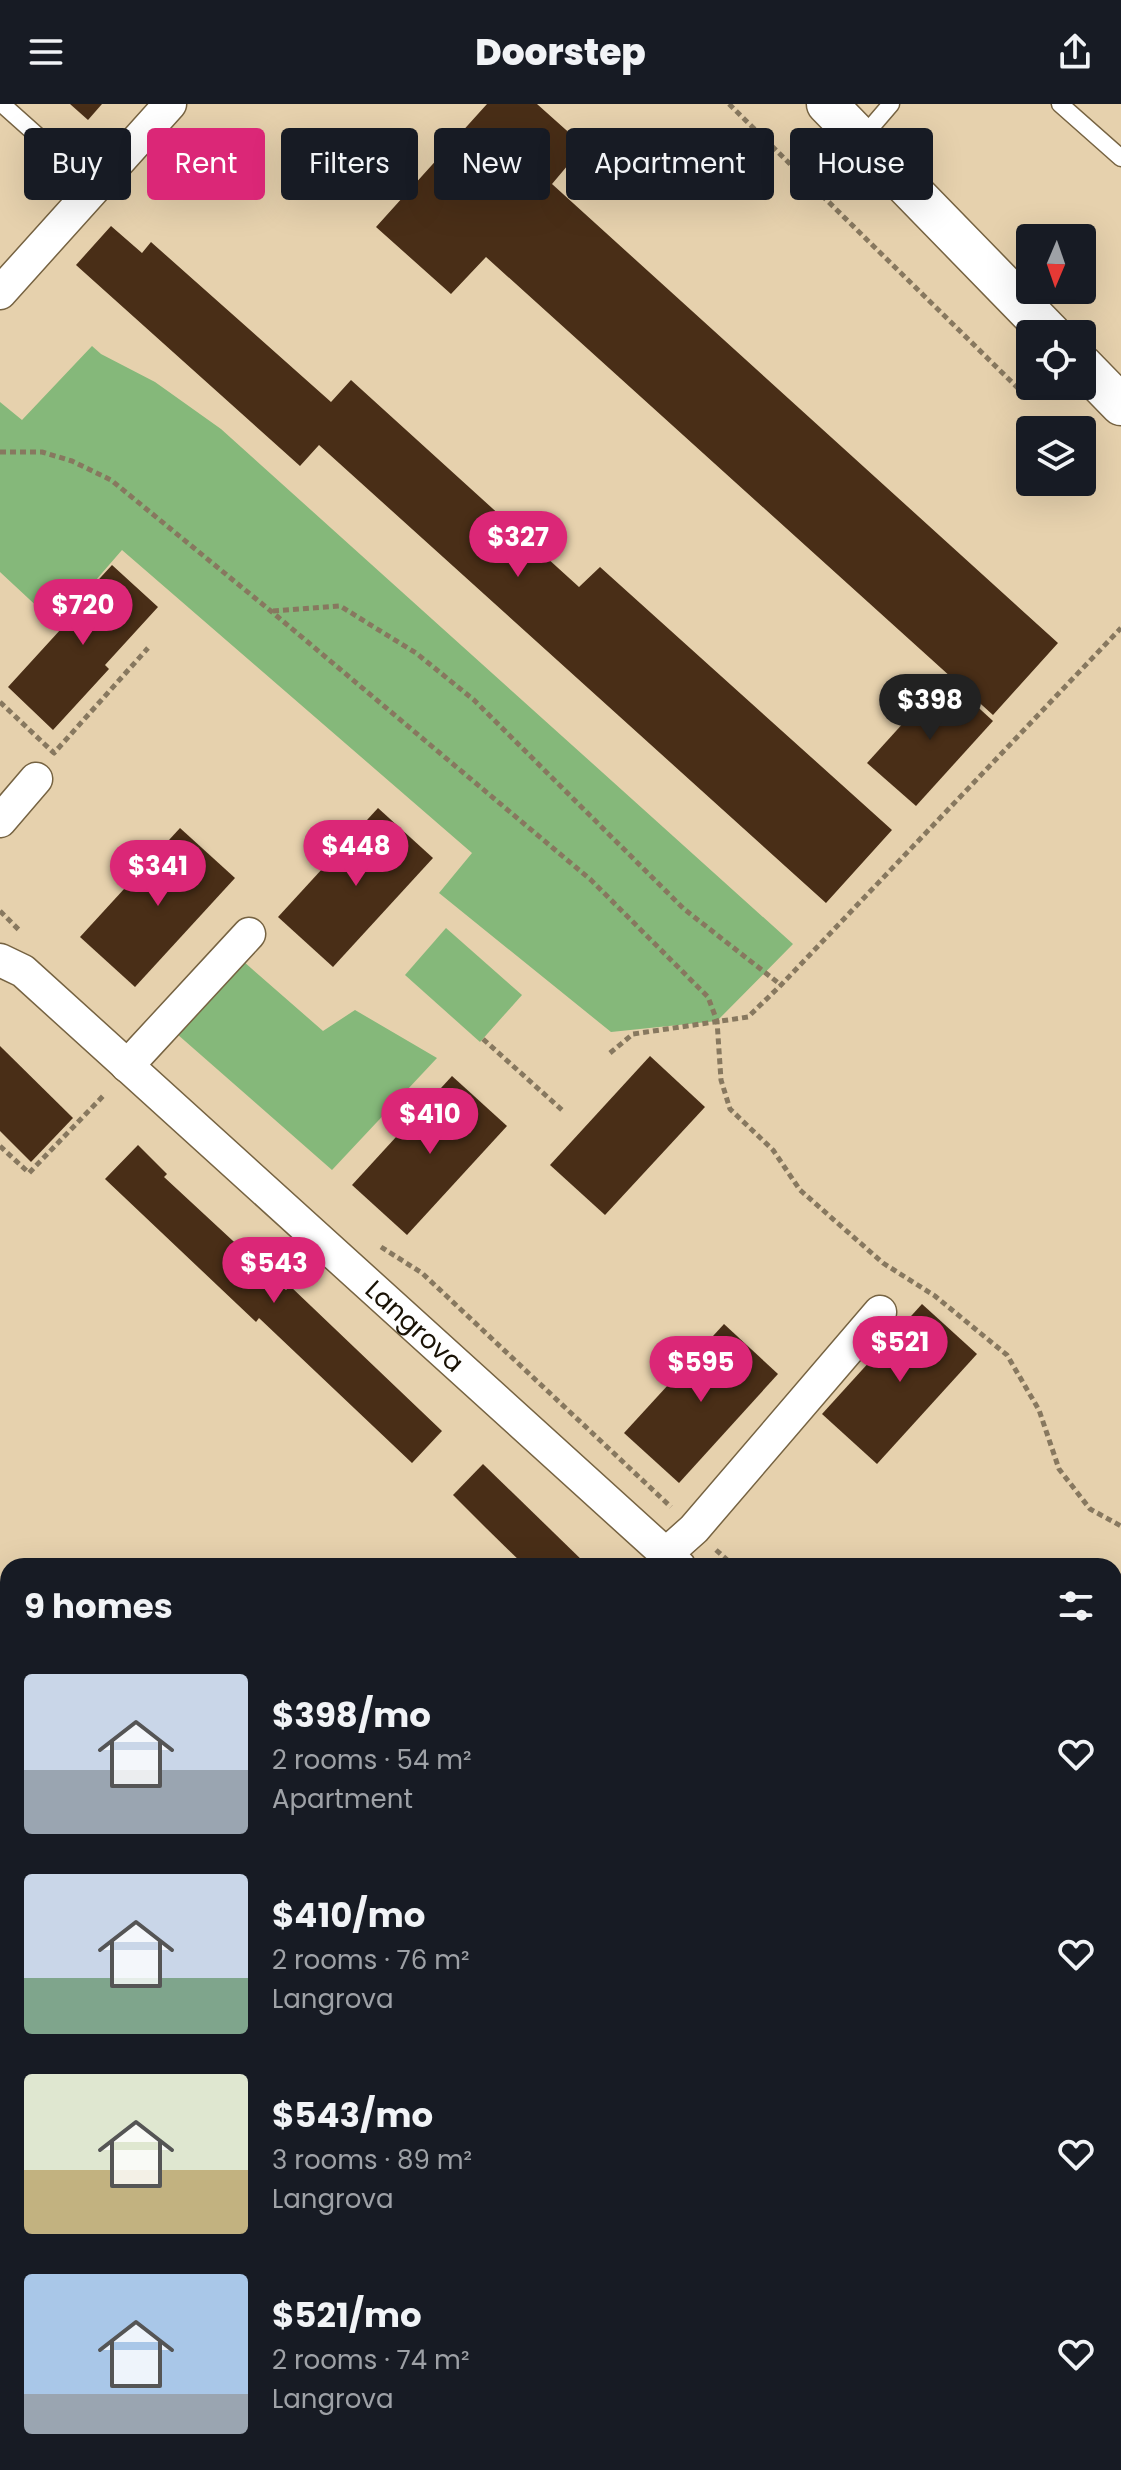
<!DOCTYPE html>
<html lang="en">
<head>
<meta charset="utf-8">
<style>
  :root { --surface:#171b24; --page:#20242c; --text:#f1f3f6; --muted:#9ea1a6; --accent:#db2777 }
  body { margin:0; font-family:Poppins,sans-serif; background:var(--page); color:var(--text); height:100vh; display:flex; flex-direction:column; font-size:30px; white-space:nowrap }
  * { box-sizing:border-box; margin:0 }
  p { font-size:26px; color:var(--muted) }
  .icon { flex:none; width:44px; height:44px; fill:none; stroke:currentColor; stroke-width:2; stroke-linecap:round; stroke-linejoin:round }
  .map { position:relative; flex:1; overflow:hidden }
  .drawer { position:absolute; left:0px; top:1454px; width:1122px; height:912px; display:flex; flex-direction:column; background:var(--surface); border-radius:24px 24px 0 0; box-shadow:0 8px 32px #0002 }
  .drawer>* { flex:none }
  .guide { position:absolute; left:24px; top:24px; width:1074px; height:72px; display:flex; gap:16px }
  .needle { width:52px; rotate:182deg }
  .tools { position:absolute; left:1016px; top:120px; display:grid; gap:16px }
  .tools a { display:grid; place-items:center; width:80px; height:80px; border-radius:8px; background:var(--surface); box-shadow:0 8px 32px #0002; font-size:40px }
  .price { position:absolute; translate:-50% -68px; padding:0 18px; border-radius:28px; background:var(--accent); color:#fff; font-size:26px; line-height:52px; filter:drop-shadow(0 2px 4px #0008) }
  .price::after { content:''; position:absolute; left:50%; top:48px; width:24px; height:18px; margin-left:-12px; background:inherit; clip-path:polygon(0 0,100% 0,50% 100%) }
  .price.active { background:#222; color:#fff }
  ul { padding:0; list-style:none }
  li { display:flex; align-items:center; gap:24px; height:200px; padding:0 24px }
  li span { display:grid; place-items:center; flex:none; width:224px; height:160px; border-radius:8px; color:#555 }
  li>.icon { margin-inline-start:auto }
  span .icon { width:96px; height:96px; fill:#fffc; stroke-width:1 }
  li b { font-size:34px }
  h2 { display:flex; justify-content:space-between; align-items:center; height:96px; padding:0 24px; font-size:34px }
  .pill { padding:0 28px; border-radius:8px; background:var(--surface); box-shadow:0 8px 32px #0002; font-size:28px; line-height:72px }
  .pill.active { background:var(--accent); color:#fff }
  header { display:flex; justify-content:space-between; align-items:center; height:104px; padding:0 24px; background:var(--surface); font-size:36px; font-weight:800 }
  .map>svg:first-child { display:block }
</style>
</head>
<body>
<header><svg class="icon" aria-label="menu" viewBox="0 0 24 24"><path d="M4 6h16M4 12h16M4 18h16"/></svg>Doorstep<svg class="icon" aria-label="share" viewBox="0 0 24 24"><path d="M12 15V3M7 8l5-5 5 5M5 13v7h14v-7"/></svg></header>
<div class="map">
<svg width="1121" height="2366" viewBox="0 0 1121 2366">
  <rect width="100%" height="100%" fill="#e6d1ad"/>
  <g fill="#85b87a">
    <path d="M 92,242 L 101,250 L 155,278 L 221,325 L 793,840 L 717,917 L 611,928 L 439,789 L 472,749 L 122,446 L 57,521 L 0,468 L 0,298 L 22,316 Z"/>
    <path d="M 446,824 L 522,891 L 480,938 L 405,871 Z"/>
    <path d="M 243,857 L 323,927 L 355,906 L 437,954 L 332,1066 L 177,930 Z"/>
    <path d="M 0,2346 L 8,2347 L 8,2358 L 101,2358 L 169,2366 L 0,2366 Z"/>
  </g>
  <g fill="#492e17">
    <path d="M 70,0 L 102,0 L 88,16 Z"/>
    <path d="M 487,0 L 537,0 L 584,42 L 552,80 L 1058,539 L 993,611 L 486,153 L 451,190 L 376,123 Z"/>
    <path d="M 111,122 L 142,149 L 151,138 L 331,298 L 351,276 L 579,483 L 600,463 L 892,726 L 826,799 L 319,341 L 300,362 L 76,161 Z"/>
    <path d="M 112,461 L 158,503 L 105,561 L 109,565 L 53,626 L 8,583 L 61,525 L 57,521 Z"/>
    <path d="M 945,573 L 993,617 L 916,702 L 867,659 Z"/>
    <path d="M 378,704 L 433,754 L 333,863 L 278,813 Z"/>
    <path d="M 180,724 L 235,774 L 135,883 L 80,833 Z"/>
    <path d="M 0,942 L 73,1014 L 31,1058 L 0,1027 Z"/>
    <path d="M 650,952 L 705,1003 L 605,1111 L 550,1061 Z"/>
    <path d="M 452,972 L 507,1022 L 407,1131 L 352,1081 Z"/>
    <path d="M 138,1041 L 167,1070 L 164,1073 L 286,1186 L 290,1182 L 442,1327 L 412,1359 L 259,1214 L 256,1218 L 105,1075 Z"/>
    <path d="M 922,1200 L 977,1250 L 877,1360 L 822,1310 Z"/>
    <path d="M 724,1220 L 778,1270 L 679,1379 L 624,1329 Z"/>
    <path d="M 483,1360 L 514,1390 L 588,1462 L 525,1462 L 485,1423 L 453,1391 Z"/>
    <path d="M 1121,1527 L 1121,1583 L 1114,1577 L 1114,1535 Z"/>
    <path d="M 0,1576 L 8,1582 L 8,1665 L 0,1658 Z"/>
    <path d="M 0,1922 L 8,1928 L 8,1934 L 0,1944 Z"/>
    <path d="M 1114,1936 L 1121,1943 L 1121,1988 L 1114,1995 Z"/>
    <path d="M 1121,2187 L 1121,2203 L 1117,2208 L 1121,2212 L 1121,2278 L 1114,2285 L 1114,2195 Z"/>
    <path d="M 0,2301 L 8,2302 L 8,2333 L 0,2332 Z"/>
    <path d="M 232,2358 L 302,2358 L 301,2365 L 283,2364 L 283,2366 L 231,2360 Z"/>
    <path d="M 515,2358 L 765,2358 L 777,2366 L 528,2366 Z"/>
    <path d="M 1006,2358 L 1079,2358 L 1083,2361 L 1078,2366 L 1019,2366 Z"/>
  </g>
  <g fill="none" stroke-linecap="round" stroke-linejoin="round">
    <defs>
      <g id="service">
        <path d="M 2,0 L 96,84"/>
        <path d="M 1060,0 L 1121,54"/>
        <path d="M 861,35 L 891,0"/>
      </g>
      <g id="minor">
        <path d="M 0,189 L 170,0"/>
        <path d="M 0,717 L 36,675"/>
        <path id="s1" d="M 0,856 L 23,867 L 679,1462"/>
        <path d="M 127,962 L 249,830"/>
        <path d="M 666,1450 L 694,1425 L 880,1208"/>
        <path d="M 1114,1495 L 1121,1487"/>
        <path d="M 0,1764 L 8,1770"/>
        <path d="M 1114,1856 L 1121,1862"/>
        <path d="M 0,2063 L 8,2052"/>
        <path d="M 0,2264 L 8,2266"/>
        <path d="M 871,2358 L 884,2366"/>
        <path d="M 381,2366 L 382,2358"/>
      </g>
      <g id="tertiary">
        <path d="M 827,0 L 1051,230"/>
        <path d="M 1082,261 L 1121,301"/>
      </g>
    </defs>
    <use href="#service" stroke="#766342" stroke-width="19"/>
    <use href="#minor" stroke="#766342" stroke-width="35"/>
    <use href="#tertiary" stroke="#766342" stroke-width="43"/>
    <g stroke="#87785f" stroke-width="5" stroke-dasharray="6 4" stroke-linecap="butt">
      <path d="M 729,0 L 1028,294"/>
      <path d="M 0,348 L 42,348 L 72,357 L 111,376 L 272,508 L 591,776 L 708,893 L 717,917 L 721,976 L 730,1005 L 773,1046 L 800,1086 L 883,1159 L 935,1192 L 1007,1251 L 1039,1306 L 1059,1365 L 1090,1405 L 1121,1422"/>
      <path d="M 273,507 L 340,502 L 416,549 L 474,596 L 684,805 L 781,881"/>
      <path d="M 0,598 L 54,649 L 148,544"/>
      <path d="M 0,807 L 19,826"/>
      <path d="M 483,935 L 562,1006"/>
      <path d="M 610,949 L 633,930 L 748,913 L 781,881 L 1121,524"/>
      <path d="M 0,1042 L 29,1069 L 105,990"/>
      <path d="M 381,1143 L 422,1169 L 671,1403"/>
      <path d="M 716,1446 L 734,1462"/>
      <path d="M 1114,1813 L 1121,1820"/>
      <path d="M 771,2358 L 783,2366"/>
      <path d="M 791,2358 L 803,2366"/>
      <path d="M 947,2358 L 959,2366"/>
    </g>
    <use href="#service" stroke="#fff" stroke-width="16"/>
    <use href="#minor" stroke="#fff" stroke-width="32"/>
    <use href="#tertiary" stroke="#fff" stroke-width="40"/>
  </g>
  <g text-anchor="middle" stroke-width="8" stroke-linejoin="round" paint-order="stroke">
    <g font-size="26" fill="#191205" stroke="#f4deb9">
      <text dy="9" stroke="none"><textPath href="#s1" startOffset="554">Langrova</textPath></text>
    </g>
  </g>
</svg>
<div class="tools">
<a><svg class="needle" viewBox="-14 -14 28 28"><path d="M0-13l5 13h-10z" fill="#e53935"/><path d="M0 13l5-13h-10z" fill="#9ea1a6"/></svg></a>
<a><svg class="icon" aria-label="locate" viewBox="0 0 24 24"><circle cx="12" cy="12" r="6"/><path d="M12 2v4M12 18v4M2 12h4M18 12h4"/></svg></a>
<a><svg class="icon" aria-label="layers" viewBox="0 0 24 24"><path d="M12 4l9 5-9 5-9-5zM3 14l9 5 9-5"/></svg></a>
</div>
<b class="price" style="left:518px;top:475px">$327</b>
<b class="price" style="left:83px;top:543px">$720</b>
<b class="price active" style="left:930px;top:638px">$398</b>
<b class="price" style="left:356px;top:784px">$448</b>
<b class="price" style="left:158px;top:804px">$341</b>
<b class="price" style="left:430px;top:1052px">$410</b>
<b class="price" style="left:274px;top:1201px">$543</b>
<b class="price" style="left:900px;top:1280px">$521</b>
<b class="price" style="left:701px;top:1300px">$595</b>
<div class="guide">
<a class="pill">Buy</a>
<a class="pill active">Rent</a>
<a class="pill">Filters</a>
<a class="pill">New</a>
<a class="pill">Apartment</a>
<a class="pill">House</a>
</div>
<section class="drawer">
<h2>9 homes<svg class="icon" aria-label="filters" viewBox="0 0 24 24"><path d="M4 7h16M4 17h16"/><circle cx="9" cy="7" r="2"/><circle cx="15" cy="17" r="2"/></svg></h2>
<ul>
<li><span style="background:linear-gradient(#c9d6e8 60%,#9aa5b1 0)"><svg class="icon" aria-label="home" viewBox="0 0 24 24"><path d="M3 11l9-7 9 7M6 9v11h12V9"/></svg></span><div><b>$398/mo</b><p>2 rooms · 54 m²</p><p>Apartment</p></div><svg class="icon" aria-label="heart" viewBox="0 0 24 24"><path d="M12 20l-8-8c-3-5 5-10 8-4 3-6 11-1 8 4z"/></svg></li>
<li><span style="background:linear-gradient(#c9d6e8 65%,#7fa58c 0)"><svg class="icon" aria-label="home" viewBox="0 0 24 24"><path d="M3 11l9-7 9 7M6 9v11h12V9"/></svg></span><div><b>$410/mo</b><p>2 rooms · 76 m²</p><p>Langrova</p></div><svg class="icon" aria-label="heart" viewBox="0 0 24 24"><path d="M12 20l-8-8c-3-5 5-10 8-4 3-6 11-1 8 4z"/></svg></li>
<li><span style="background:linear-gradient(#dfe7d0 60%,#c2b280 0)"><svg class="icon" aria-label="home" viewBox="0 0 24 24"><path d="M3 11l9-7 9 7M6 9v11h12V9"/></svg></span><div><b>$543/mo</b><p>3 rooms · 89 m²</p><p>Langrova</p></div><svg class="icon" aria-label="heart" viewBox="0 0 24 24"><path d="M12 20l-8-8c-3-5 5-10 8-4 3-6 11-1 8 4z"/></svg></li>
<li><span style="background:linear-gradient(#a9c7e8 75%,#9aa5b1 0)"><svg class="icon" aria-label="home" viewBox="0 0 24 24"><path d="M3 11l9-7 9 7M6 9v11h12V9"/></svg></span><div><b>$521/mo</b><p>2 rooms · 74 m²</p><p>Langrova</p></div><svg class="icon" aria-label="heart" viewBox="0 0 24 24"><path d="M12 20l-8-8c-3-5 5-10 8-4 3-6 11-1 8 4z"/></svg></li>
</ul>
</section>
</div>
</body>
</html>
